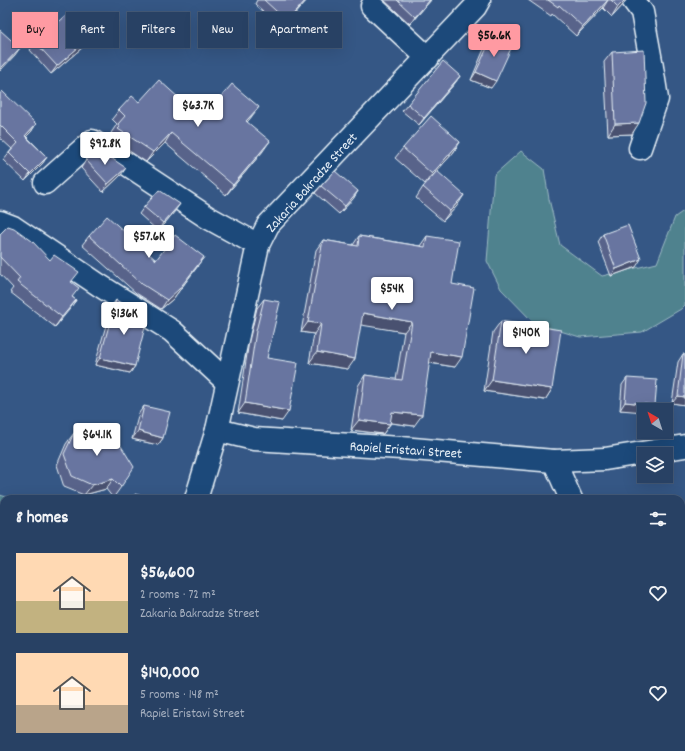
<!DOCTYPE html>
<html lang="en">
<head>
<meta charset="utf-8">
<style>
  :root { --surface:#284164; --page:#30486a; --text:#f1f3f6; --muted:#a5afbf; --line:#445a78; --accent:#ff9aa2 }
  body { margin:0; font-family:Dekko,sans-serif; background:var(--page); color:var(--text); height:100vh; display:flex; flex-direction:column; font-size:15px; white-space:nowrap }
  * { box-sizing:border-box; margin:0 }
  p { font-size:13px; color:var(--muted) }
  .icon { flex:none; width:22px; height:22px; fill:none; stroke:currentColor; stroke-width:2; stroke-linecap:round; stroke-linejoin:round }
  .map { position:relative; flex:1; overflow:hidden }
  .sheet { position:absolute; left:0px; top:495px; width:685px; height:256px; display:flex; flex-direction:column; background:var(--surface); border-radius:12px 12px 0 0; box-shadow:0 4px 16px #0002,0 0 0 1px var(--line) }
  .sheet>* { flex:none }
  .hud { position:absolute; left:12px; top:12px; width:400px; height:36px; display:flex; gap:8px }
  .needle { width:26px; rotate:321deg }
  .fabs { position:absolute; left:637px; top:403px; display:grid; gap:8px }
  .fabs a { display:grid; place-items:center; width:36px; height:36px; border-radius:0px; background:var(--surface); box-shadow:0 4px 16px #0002,0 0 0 1px var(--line); font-size:20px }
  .price { position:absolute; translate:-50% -34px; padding:0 9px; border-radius:4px; background:#fff; color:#222; font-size:13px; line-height:26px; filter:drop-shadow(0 1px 2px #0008) }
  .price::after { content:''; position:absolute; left:50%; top:24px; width:12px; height:9px; margin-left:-6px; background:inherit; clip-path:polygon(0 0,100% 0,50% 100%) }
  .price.selected { background:var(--accent); color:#111 }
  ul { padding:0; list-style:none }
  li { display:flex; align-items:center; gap:12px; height:100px; padding:0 16px }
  li span { display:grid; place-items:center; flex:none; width:112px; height:80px; border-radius:0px; color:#555 }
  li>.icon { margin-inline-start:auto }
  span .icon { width:48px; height:48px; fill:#fffc; stroke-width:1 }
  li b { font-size:17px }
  h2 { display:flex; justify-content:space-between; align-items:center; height:48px; padding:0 16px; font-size:17px }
  .pill { padding:0 14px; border-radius:0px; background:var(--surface); box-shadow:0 4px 16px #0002,0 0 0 1px var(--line); font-size:14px; line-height:36px }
  .pill.selected { background:var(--accent); color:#111 }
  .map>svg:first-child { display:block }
</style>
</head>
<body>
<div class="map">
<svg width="685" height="751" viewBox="0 0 685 751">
  <rect width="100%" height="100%" fill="#355785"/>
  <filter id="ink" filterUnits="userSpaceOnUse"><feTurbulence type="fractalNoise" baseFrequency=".025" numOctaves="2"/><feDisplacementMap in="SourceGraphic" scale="8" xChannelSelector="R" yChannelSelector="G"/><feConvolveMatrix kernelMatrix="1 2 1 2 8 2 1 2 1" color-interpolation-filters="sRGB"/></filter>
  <g filter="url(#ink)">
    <g fill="#50828e" stroke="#9cbac3">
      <path d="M 521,151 L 544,169 L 549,199 L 560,245 L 602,276 L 657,263 L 675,217 L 685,210 L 685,305 L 681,309 L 642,332 L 580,337 L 534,323 L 501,289 L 487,261 L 494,175 Z"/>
      <path d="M 0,495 L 13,499 L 4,499 L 4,747 L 580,747 L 580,751 L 0,751 Z"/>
    </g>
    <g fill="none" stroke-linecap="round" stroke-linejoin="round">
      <defs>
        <g id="minor">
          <path d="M 633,0 L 642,12 L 651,61 L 657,99 L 640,148"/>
          <path d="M 372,6 L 428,58"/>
          <path d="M 45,183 L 92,141 L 207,217 L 258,245"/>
          <path d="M 0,222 L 13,227 L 99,285 L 172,331 L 227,382"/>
          <path d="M 217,430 L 254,439 L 401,448 L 554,461 L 605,459 L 685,446"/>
          <path d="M 554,461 L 571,499"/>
          <path d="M 196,499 L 217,430 L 258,245 L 268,225 L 475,7 L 479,0"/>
          <path d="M 681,560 L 685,562"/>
          <path d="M 681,737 L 685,737"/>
          <path d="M 602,747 L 602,751"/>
          <path d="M 144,751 L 145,747"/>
        </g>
      </defs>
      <use href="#minor" stroke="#e8f1f8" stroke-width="25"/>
      <use href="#minor" stroke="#1f4a7a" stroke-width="22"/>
    </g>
    <g fill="#59648a" stroke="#e8f1f8">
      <path d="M 257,0 L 307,0 L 282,28 L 255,4 Z"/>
      <path d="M 384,0 L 431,0 L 410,24 Z"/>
      <path d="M 528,0 L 626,0 L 622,6 L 612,17 L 603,8 L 576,36 L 552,14 L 551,16 Z"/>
      <path d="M 493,35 L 491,88 L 471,80 L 487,42 Z"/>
      <path d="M 35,42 L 83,47 L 51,74 L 30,50 Z"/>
      <path d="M 612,52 L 632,134 L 608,135 L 604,62 Z"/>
      <path d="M 460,76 L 455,83 L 419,125 L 402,111 L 408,104 Z"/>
      <path d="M 0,94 L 36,124 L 31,132 L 26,136 L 47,157 L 42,164 L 25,181 L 3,160 L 12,149 L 0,138 Z"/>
      <path d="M 139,102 L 202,119 L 252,116 L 247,122 L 263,151 L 226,195 L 165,143 L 146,162 L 111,139 L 113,135 L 111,133 L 117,124 L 112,119 L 119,110 Z"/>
      <path d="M 460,142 L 453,153 L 425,184 L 395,158 L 403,148 Z"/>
      <path d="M 86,160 L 121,175 L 103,192 L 81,168 Z"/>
      <path d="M 321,186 L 358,191 L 353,199 L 339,214 L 315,193 Z"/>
      <path d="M 423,187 L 457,206 L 443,221 L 416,198 Z"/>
      <path d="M 144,207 L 175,211 L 158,231 L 139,214 Z"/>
      <path d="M 0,234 L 71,283 L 72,297 L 76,300 L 55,327 L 10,292 L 13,288 L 0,274 Z"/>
      <path d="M 603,234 L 636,267 L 611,276 L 598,242 Z"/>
      <path d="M 89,236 L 156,260 L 198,266 L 173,299 L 161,309 L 136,293 L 82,245 Z"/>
      <path d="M 359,236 L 420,246 L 427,236 L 452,284 L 455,367 L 429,363 L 414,426 L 391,423 L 383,434 L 351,430 L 358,386 L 365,375 L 396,380 L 404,332 L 361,324 L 348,369 L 309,363 L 314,334 L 301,332 L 316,250 L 323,240 L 353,245 Z"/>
      <path d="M 264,299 L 267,358 L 282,421 L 238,413 L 249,341 L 257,308 Z"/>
      <path d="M 116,300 L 135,366 L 130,373 L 95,365 L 111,307 Z"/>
      <path d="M 501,321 L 552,389 L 545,400 L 484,391 L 493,332 Z"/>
      <path d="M 683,354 L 685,355 L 685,405 L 672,403 L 678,362 Z"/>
      <path d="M 627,378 L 655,405 L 651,410 L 620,410 L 622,385 Z"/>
      <path d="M 144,406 L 163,438 L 158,445 L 132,439 L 139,413 Z"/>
      <path d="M 74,433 L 121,487 L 113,498 L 106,489 L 84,495 L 64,487 L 57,465 L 66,444 Z"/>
      <path d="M 681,562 L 685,564 L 685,639 L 681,638 Z"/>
    </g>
    <g fill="#485170" stroke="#e8f1f8">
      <path d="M 306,0 L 307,0 L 282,28 L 287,21 Z"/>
      <path d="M 430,0 L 431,0 L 410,24 L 415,17 Z"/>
      <path d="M 608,0 L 603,8 L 576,36 L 583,27 Z"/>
      <path d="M 625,0 L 626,0 L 622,6 L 612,17 L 618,7 Z"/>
      <path d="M 88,39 L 83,47 L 51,74 L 57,66 Z"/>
      <path d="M 20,48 L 15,55 L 0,71 L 0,69 Z"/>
      <path d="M 476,72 L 496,81 L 491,88 L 471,80 Z"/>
      <path d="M 460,76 L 455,83 L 419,125 L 424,118 Z"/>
      <path d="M 259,107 L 252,116 L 240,131 L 246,121 Z"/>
      <path d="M 639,123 L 632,134 L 608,135 L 615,124 Z"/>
      <path d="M 36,124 L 31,132 L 20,143 L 25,136 Z"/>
      <path d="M 171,133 L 165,143 L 146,162 L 153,152 Z"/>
      <path d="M 270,141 L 263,151 L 226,195 L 233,185 Z"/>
      <path d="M 460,142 L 453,153 L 425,184 L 432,174 Z"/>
      <path d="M 47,157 L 42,164 L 25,181 L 30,174 Z"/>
      <path d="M 126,168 L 121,175 L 103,192 L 108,184 Z"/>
      <path d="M 358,191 L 353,199 L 339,214 L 345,206 Z"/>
      <path d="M 464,195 L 457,206 L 443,221 L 450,211 Z"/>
      <path d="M 180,204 L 175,211 L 158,231 L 163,223 Z"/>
      <path d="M 204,257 L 173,299 L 161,309 L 167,300 Z"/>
      <path d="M 641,259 L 636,267 L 611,276 L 616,269 Z"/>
      <path d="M 76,300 L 69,310 L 55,327 L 62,317 Z"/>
      <path d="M 363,313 L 412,322 L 404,332 L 355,324 Z"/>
      <path d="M 308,322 L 321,324 L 314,334 L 301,332 Z"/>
      <path d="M 317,352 L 355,359 L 348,369 L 309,363 Z"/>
      <path d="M 431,352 L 462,357 L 455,367 L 424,362 Z"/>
      <path d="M 100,358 L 135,366 L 130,373 L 95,365 Z"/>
      <path d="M 492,380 L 552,389 L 545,400 L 484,391 Z"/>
      <path d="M 678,396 L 685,397 L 685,405 L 672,403 Z"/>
      <path d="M 625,402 L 655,405 L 651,410 L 644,410 L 644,412 L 620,410 Z"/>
      <path d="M 245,403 L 289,411 L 282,421 L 238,413 Z"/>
      <path d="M 392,412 L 422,415 L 414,426 L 385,422 Z"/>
      <path d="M 359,420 L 390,424 L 383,434 L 351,430 Z"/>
      <path d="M 138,431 L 163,438 L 158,445 L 132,439 Z"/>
      <path d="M 113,479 L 106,489 L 84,495 L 92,485 Z"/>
    </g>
    <g fill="#6774a0" stroke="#e8f1f8">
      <path d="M 264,0 L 306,0 L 287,21 Z"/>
      <path d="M 397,0 L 430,0 L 415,17 Z"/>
      <path d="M 548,0 L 608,0 L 583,27 L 559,5 L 558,7 Z"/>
      <path d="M 611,0 L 625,0 L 618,7 Z"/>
      <path d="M 67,15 L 88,39 L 57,66 L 35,42 Z"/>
      <path d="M 0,30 L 20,48 L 0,69 Z"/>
      <path d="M 493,35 L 513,44 L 496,81 L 476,72 Z"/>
      <path d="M 644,50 L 646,103 L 639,123 L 615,124 L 612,52 Z"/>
      <path d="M 443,61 L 460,76 L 424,118 L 408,104 Z"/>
      <path d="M 159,80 L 202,119 L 232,84 L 259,107 L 246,121 L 270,141 L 233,185 L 171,133 L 153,152 L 118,129 L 120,127 L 118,124 L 125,116 L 119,110 L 132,96 L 139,102 Z"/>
      <path d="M 2,91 L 36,124 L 25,136 L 47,157 L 30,174 L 9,153 L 18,143 L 0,125 L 0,94 Z"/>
      <path d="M 431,116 L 460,142 L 432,174 L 403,148 Z"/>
      <path d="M 98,149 L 126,168 L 108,184 L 86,160 Z"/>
      <path d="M 335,171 L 358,191 L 345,206 L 321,186 Z"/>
      <path d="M 437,171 L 464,195 L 450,211 L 423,187 Z"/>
      <path d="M 159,190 L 180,204 L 163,223 L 144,207 Z"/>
      <path d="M 107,216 L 156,260 L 175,235 L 204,257 L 179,289 L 167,300 L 142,284 L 89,236 Z"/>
      <path d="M 628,225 L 641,259 L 616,269 L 603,234 Z"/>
      <path d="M 8,226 L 14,228 L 32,241 L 50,260 L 54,255 L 79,272 L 71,282 L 79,288 L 72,297 L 76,300 L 62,317 L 17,282 L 20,278 L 0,257 L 0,234 Z"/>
      <path d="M 359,236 L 425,247 L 427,236 L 459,241 L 452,284 L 474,288 L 462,357 L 431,352 L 422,415 L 392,412 L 390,424 L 359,420 L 365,375 L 402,380 L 412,322 L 363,313 L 355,359 L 317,352 L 321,324 L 308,322 L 323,240 L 358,246 Z"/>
      <path d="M 264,299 L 280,302 L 267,358 L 298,363 L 289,411 L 245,403 L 256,331 Z"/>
      <path d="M 116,300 L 147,319 L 135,366 L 100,358 Z"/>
      <path d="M 501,321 L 561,330 L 552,389 L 492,380 Z"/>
      <path d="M 683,354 L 685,355 L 685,397 L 678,396 Z"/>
      <path d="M 627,378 L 657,380 L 655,405 L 625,402 Z"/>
      <path d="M 144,406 L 170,412 L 163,438 L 138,431 Z"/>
      <path d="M 96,426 L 113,433 L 134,467 L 121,487 L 113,479 L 92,485 L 72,476 L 64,454 L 74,433 Z"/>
      <path d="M 135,494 L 153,499 L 133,499 Z"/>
      <path d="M 681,562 L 685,564 L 685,621 L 681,620 Z"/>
    </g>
  </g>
  <g text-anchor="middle" stroke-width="4" stroke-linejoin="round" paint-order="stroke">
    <g font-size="14" fill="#e8f1f8" stroke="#1f4a7a">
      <text transform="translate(311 182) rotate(-48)" y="5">Zakaria Bakradze Street</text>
      <text transform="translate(406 449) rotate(4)" y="5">Rapiel Eristavi Street</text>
    </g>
  </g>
</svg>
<div class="fabs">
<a><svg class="needle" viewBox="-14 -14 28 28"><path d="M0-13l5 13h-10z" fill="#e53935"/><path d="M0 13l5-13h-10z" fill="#a5afbf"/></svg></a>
<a><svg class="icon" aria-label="layers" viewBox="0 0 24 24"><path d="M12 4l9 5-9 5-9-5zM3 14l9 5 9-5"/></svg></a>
</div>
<b class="price selected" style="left:494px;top:58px">$56.6K</b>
<b class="price" style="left:198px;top:128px">$63.7K</b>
<b class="price" style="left:105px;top:166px">$92.8K</b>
<b class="price" style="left:149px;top:259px">$57.6K</b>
<b class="price" style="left:392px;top:311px">$54K</b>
<b class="price" style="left:124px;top:336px">$136K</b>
<b class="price" style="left:526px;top:355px">$140K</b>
<b class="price" style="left:97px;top:457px">$64.1K</b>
<div class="hud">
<a class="pill selected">Buy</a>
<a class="pill">Rent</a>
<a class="pill">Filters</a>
<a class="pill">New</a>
<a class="pill">Apartment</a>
</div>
<section class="sheet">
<h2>8 homes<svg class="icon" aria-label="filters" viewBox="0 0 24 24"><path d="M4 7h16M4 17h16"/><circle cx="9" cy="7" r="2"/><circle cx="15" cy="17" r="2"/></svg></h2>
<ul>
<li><span style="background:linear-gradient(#ffd9b3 60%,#c2b280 0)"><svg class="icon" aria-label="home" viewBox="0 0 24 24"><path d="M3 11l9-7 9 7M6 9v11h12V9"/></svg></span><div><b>$56,600</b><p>2 rooms · 72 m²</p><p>Zakaria Bakradze Street</p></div><svg class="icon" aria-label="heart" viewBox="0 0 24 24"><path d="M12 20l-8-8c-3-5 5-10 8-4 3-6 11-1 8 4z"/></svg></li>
<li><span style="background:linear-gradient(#ffd9b3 65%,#b9a48a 0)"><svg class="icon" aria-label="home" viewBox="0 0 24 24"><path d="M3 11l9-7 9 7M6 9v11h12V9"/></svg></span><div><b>$140,000</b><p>5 rooms · 148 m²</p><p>Rapiel Eristavi Street</p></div><svg class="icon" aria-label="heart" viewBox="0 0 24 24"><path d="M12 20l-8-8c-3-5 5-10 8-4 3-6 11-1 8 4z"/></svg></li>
</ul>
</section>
</div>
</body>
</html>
